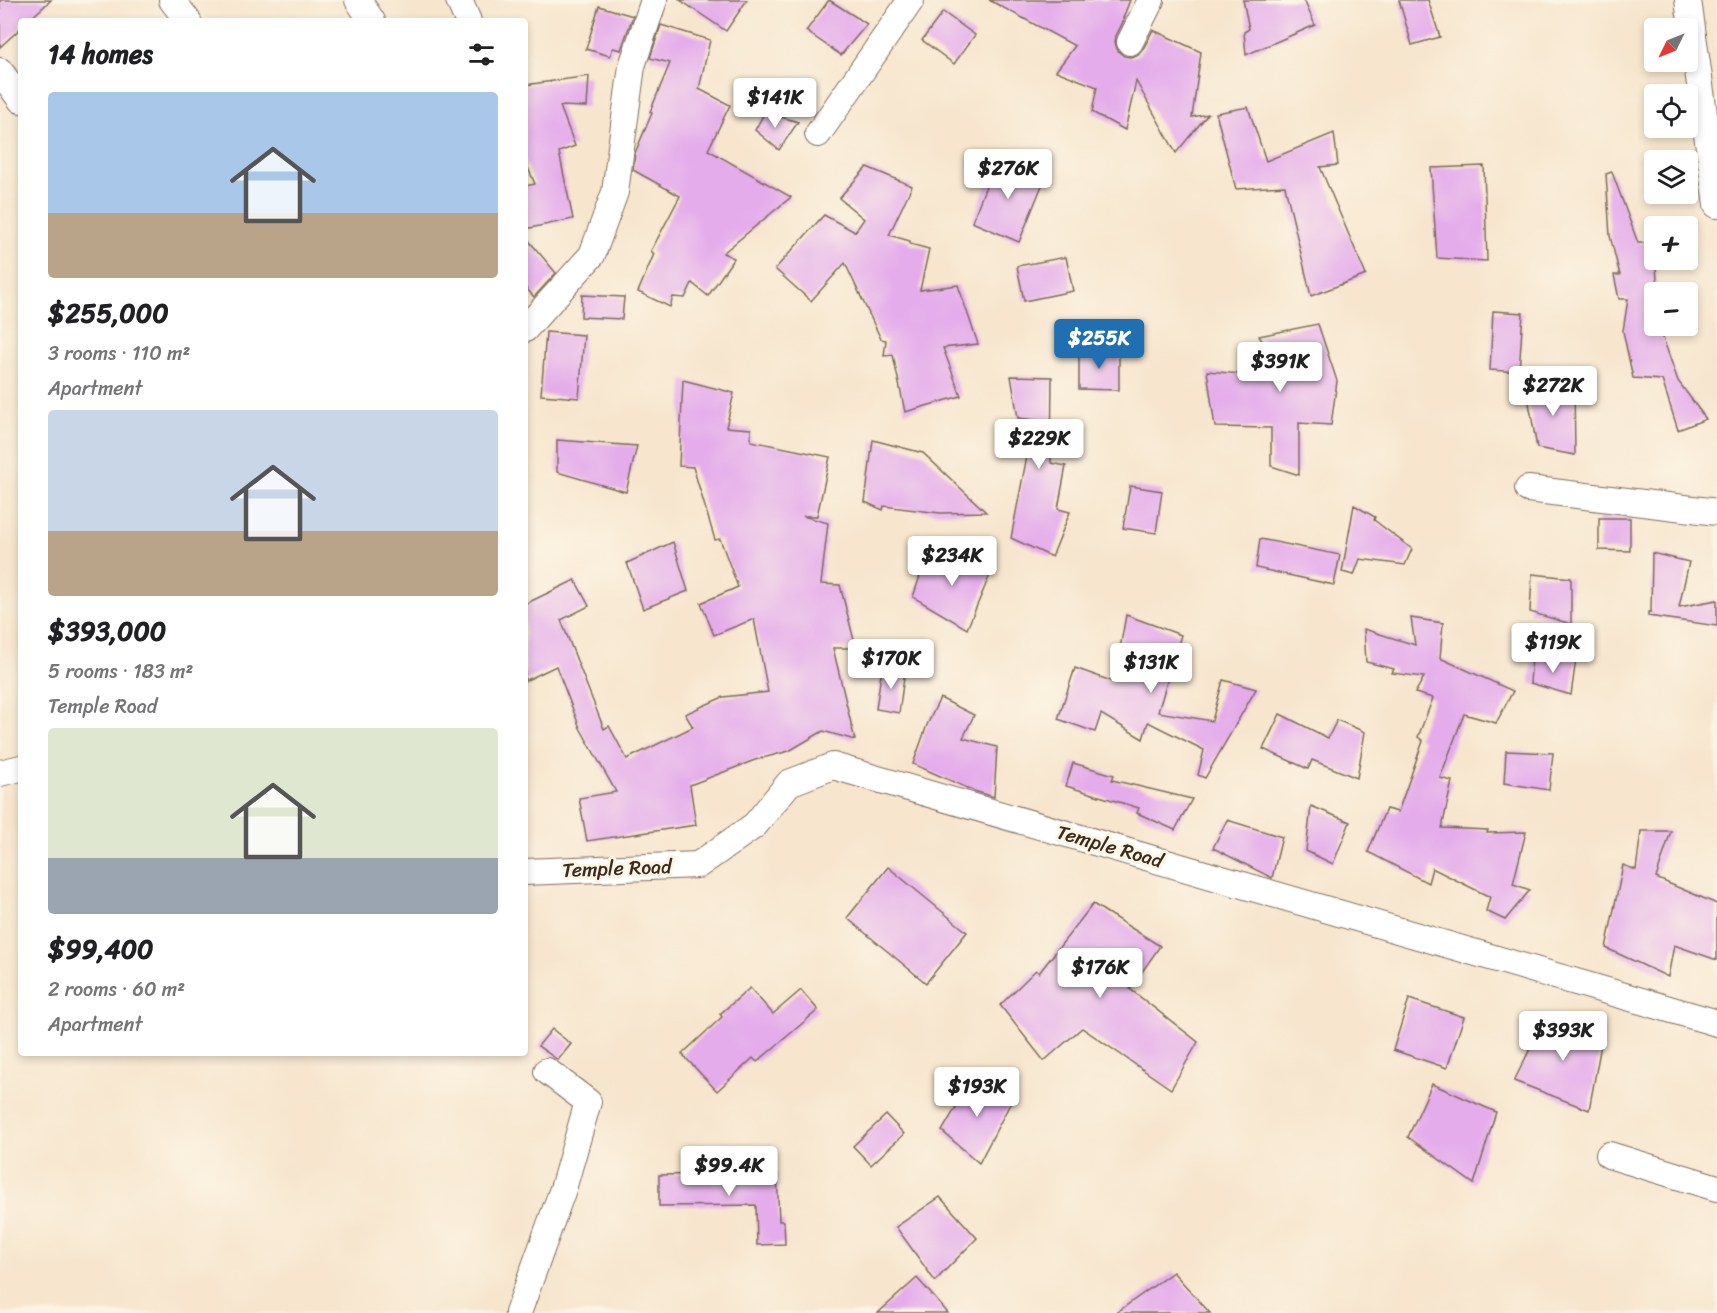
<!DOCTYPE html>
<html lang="en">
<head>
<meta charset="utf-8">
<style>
  :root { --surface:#fff; --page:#f6f6f6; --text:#202124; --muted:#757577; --accent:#1f6fb2 }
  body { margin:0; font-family:Sriracha,sans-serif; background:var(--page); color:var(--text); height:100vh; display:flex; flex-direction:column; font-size:22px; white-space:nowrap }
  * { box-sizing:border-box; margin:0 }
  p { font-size:20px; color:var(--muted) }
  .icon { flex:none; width:33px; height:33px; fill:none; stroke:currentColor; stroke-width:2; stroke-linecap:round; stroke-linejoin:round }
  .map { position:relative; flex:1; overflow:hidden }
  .panel { position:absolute; left:18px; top:18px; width:510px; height:1038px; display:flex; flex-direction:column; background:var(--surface); border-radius:6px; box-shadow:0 3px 9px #0003 }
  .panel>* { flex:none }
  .needle { width:39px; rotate:227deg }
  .fabs { position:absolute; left:1644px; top:18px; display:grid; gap:12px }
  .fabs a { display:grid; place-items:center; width:54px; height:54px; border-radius:6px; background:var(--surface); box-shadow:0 3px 9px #0003; font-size:30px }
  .price { position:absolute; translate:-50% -51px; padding:0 14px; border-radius:6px; background:#fff; color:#222; font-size:20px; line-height:39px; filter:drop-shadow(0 2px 3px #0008) }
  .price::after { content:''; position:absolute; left:50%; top:36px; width:18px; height:14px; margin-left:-9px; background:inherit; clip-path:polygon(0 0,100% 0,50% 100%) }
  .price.current { background:var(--accent); color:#fff }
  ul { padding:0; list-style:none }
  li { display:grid; align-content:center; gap:12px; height:318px; padding:0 30px }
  li span { display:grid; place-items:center; height:186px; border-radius:6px; color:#555 }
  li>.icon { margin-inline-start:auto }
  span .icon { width:108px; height:108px; fill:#fffc; stroke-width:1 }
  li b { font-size:26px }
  h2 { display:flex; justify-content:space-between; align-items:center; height:72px; padding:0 30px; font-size:26px }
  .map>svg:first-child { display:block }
</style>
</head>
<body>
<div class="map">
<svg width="1717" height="1313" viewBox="0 0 1717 1313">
  <rect width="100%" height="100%" fill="#fcf5e5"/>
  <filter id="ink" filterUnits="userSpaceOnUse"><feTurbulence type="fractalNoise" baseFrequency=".0167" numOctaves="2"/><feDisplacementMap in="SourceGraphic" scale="12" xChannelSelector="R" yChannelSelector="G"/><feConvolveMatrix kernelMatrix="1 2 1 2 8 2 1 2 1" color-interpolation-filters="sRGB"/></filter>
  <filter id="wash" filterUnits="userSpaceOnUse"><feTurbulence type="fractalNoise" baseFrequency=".008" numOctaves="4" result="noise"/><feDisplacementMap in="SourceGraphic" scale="24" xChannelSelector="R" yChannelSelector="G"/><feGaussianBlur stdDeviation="1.35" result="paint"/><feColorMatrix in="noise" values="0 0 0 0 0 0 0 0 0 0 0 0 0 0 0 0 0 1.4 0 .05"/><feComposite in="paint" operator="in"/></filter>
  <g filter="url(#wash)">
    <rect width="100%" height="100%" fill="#f7e5cd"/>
    <g id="blocks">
      <g fill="#e4aceb">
        <path d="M 0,0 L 51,0 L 28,21 L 21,21 L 21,28 L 0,47 Z"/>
        <path d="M 680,0 L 747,0 L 726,31 Z"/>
        <path d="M 829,0 L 867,24 L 841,55 L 806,31 Z"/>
        <path d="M 989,0 L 1130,0 L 1123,18 L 1125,18 L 1116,36 L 1115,43 L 1118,51 L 1124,56 L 1131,57 L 1138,55 L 1143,49 L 1153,30 L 1201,52 L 1192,117 L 1208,114 L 1176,153 L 1136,81 L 1125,130 L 1092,112 L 1097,87 L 1056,71 L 1075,46 Z"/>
        <path d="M 1243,0 L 1304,0 L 1315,25 L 1246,55 L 1244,32 L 1249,29 Z"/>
        <path d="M 1399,0 L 1428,0 L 1440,37 L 1412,45 Z"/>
        <path d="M 599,6 L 633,16 L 621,50 L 613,48 L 610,56 L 586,49 Z"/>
        <path d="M 943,12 L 975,35 L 954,64 L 922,40 Z"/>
        <path d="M 661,25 L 710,40 L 699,89 L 730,105 L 708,150 L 791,197 L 723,253 L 734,258 L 708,296 L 692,283 L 685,298 L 673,297 L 670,307 L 638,292 L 654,254 L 651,251 L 680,196 L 633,170 L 635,153 L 652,113 L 650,112 L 670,63 L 650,58 Z"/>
        <path d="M 589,76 L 587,107 L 560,106 L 575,146 L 559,152 L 573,219 L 525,229 L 525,186 L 535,184 L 525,161 L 525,85 Z"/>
        <path d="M 1248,107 L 1266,161 L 1334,133 L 1338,165 L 1320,167 L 1366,275 L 1311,296 L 1285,186 L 1236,189 L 1216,113 Z"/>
        <path d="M 765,112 L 798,122 L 779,150 L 755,130 Z"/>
        <path d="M 996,160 L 1045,178 L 1019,242 L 972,222 Z"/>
        <path d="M 1484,166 L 1487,261 L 1437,258 L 1431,168 Z"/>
        <path d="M 867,167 L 912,186 L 889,235 L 910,241 L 910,244 L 929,249 L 920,290 L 958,285 L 978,344 L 943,348 L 961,396 L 905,412 L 893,355 L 884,356 L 886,340 L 881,339 L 845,263 L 811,301 L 775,269 L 824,215 L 855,232 L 864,219 L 839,198 Z"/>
        <path d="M 1612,172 L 1638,243 L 1654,243 L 1658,292 L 1654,292 L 1654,326 L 1660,326 L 1661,332 L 1678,381 L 1706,419 L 1678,430 L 1662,380 L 1633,378 L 1623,331 L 1628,299 L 1619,299 L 1614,275 L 1620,275 L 1610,236 L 1606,174 Z"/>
        <path d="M 525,236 L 556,273 L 534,297 L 525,287 Z"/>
        <path d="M 1066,257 L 1073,291 L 1024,301 L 1017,266 Z"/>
        <path d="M 582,295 L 624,297 L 622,319 L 581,317 Z"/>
        <path d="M 1493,311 L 1523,313 L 1519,372 L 1490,370 Z"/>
        <path d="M 1318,324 L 1337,381 L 1331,425 L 1299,423 L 1299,475 L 1271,466 L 1271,428 L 1215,427 L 1207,371 L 1264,376 L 1263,373 L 1285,377 L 1259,336 Z"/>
        <path d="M 546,332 L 584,335 L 579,398 L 541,395 Z"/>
        <path d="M 1079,351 L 1119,352 L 1119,390 L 1079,389 Z"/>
        <path d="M 1011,376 L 1052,377 L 1051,463 L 1066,466 L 1058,509 L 1070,512 L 1052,557 L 1011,538 L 1034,420 L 1018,418 Z"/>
        <path d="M 683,380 L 734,393 L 726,427 L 751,429 L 751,441 L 830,457 L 817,516 L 803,516 L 828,523 L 821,584 L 840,585 L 856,648 L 833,648 L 855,740 L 823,731 L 789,751 L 755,760 L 690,785 L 696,825 L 587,841 L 579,798 L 616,792 L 580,728 L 556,666 L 525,681 L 525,604 L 575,580 L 589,606 L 561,620 L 604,729 L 609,726 L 627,759 L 693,727 L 685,714 L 723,697 L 768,692 L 754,619 L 714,635 L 701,603 L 738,587 L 720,539 L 715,540 L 693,467 L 679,466 Z"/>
        <path d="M 1574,384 L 1575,455 L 1537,448 L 1526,386 Z"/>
        <path d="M 557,440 L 637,446 L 626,492 L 557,472 Z"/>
        <path d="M 873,440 L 923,453 L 986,512 L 940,513 L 884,506 L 883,510 L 865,502 Z"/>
        <path d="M 1130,486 L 1162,491 L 1156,533 L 1123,528 Z"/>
        <path d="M 1354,505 L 1375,517 L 1374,520 L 1412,549 L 1405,565 L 1360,559 L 1354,575 L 1342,572 Z"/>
        <path d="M 1599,518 L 1630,518 L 1630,551 L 1599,550 Z"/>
        <path d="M 1260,539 L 1340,555 L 1334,585 L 1256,568 Z"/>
        <path d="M 673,542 L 688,591 L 643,609 L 627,563 Z"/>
        <path d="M 928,552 L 992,570 L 967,629 L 913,597 Z"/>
        <path d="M 1652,553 L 1689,562 L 1679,607 L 1717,600 L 1717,626 L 1648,616 L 1648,612 L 1651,612 Z"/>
        <path d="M 1532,574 L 1571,578 L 1571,624 L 1530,612 Z"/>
        <path d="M 1126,615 L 1181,635 L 1158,712 L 1212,721 L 1223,680 L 1256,689 L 1205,778 L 1198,775 L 1204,750 L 1148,722 L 1143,739 L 1101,714 L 1095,732 L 1058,719 L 1075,668 L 1114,682 Z"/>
        <path d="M 1411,618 L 1443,623 L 1440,658 L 1513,691 L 1496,723 L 1464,714 L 1440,778 L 1452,781 L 1442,828 L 1488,830 L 1487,833 L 1526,832 L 1513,884 L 1530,890 L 1505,920 L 1486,911 L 1490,897 L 1432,868 L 1428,883 L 1368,852 L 1386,809 L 1398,812 L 1423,741 L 1418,737 L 1433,698 L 1415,693 L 1424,677 L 1392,673 L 1394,669 L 1366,662 L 1364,629 L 1415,645 Z"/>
        <path d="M 1532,657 L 1576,659 L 1571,695 L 1530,683 Z"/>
        <path d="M 882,667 L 905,670 L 899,713 L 876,709 Z"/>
        <path d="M 940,698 L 974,715 L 963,738 L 997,747 L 994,797 L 974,791 L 913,764 L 927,725 Z"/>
        <path d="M 1280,714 L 1328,738 L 1337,720 L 1365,732 L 1357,778 L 1312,760 L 1308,769 L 1263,749 Z"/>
        <path d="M 1506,751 L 1553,753 L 1549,790 L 1504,783 Z"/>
        <path d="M 1073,763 L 1114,775 L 1112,780 L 1192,799 L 1175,830 L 1137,813 L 1139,808 L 1066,786 Z"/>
        <path d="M 1311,806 L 1350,822 L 1333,864 L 1306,851 Z"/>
        <path d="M 1227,820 L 1282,837 L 1272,878 L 1213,848 Z"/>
        <path d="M 1641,831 L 1671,831 L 1656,878 L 1717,904 L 1717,960 L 1674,945 L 1668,977 L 1606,948 L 1623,865 L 1636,870 Z"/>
        <path d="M 888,867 L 967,932 L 926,983 L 847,918 Z"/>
        <path d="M 1093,904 L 1160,946 L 1130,989 L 1198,1042 L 1171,1089 L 1082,1028 L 1044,1061 L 1000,1005 L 1036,970 L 1039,973 Z"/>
        <path d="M 750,988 L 773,1014 L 801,990 L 818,1010 L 757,1062 L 753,1058 L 717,1091 L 682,1054 L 722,1017 L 720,1014 Z"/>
        <path d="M 1409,999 L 1464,1017 L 1447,1068 L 1393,1050 Z"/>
        <path d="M 1546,1017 L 1603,1034 L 1589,1110 L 1514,1081 Z"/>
        <path d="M 552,1029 L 571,1044 L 558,1060 L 538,1046 Z"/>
        <path d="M 976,1073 L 1011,1102 L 979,1163 L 942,1131 Z"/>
        <path d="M 1432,1084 L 1496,1112 L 1474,1184 L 1408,1137 Z"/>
        <path d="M 886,1115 L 904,1134 L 871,1165 L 853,1146 Z"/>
        <path d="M 777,1173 L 779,1221 L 784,1221 L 785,1244 L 757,1245 L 756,1205 L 659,1206 L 659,1175 Z"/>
        <path d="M 940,1197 L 977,1238 L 935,1281 L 896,1227 Z"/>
        <path d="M 1173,1272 L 1210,1313 L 1116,1313 Z"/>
        <path d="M 917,1278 L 948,1313 L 878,1313 Z"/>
      </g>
    </g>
  </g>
  <g filter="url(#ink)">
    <use href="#blocks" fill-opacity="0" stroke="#7d6b5b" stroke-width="1.5"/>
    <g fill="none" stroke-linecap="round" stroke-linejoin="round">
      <defs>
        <g id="minor">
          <path d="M 172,0 L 188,21"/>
          <path d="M 358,0 L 372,21"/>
          <path d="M 459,0 L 468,21"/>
          <path d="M 1688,0 L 1717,205"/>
          <path d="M 1130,42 L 1151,0"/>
          <path d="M 0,71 L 21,100"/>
          <path d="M 818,134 L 911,0"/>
          <path d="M 525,329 L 592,255 L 615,192 L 632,66 L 654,0"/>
          <path d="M 1528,489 L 1717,512"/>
          <path d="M 0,773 L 21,768"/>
          <path d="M 525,872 L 698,865 L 755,825 L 789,783 L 833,766 L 1717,1023"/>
          <path d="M 1609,1155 L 1717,1188"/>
          <path d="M 518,1313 L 563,1189 L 588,1102 L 547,1071"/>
        </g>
      </defs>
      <use href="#minor" stroke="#7d6b5b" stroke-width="28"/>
      <use href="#minor" stroke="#fff" stroke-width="26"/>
    </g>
  </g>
  <g text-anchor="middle" stroke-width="6" stroke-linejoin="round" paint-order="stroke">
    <g font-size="20" fill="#3b2a1e" stroke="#fcf5e5">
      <text transform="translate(1110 846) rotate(16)" y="7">Temple Road</text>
      <text transform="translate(617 868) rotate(-2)" y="7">Temple Road</text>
    </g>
  </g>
</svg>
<div class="fabs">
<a><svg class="needle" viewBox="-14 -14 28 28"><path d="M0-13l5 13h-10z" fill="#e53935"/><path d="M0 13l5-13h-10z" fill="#757577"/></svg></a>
<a><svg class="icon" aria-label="locate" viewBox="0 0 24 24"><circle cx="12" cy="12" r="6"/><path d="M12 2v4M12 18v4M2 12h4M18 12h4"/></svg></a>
<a><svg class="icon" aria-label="layers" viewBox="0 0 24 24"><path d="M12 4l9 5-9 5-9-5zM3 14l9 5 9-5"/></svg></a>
<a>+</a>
<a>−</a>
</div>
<b class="price" style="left:775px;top:129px">$141K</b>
<b class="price" style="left:1008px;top:200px">$276K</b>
<b class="price current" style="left:1099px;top:370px">$255K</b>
<b class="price" style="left:1280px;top:393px">$391K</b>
<b class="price" style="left:1553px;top:417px">$272K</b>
<b class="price" style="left:1039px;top:470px">$229K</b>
<b class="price" style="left:952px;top:587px">$234K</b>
<b class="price" style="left:1553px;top:674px">$119K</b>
<b class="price" style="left:891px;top:690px">$170K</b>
<b class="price" style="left:1151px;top:694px">$131K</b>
<b class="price" style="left:1100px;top:999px">$176K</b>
<b class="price" style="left:1563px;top:1062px">$393K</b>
<b class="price" style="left:977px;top:1118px">$193K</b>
<b class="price" style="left:729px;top:1197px">$99.4K</b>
<section class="panel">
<h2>14 homes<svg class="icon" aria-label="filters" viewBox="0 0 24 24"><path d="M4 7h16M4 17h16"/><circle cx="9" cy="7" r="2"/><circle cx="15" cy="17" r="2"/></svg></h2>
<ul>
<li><span style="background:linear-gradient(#a9c7e8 65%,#b9a48a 0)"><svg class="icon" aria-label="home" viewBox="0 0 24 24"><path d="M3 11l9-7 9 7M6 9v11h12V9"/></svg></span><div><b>$255,000</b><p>3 rooms · 110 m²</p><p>Apartment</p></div></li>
<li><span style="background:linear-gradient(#c9d6e8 65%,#b9a48a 0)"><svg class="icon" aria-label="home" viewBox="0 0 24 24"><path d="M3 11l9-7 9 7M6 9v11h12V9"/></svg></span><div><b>$393,000</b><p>5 rooms · 183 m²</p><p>Temple Road</p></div></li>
<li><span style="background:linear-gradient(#dfe7d0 70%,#9aa5b1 0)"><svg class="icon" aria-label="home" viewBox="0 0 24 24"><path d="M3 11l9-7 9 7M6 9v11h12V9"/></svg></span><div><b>$99,400</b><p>2 rooms · 60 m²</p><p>Apartment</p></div></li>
</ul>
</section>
</div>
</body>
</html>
